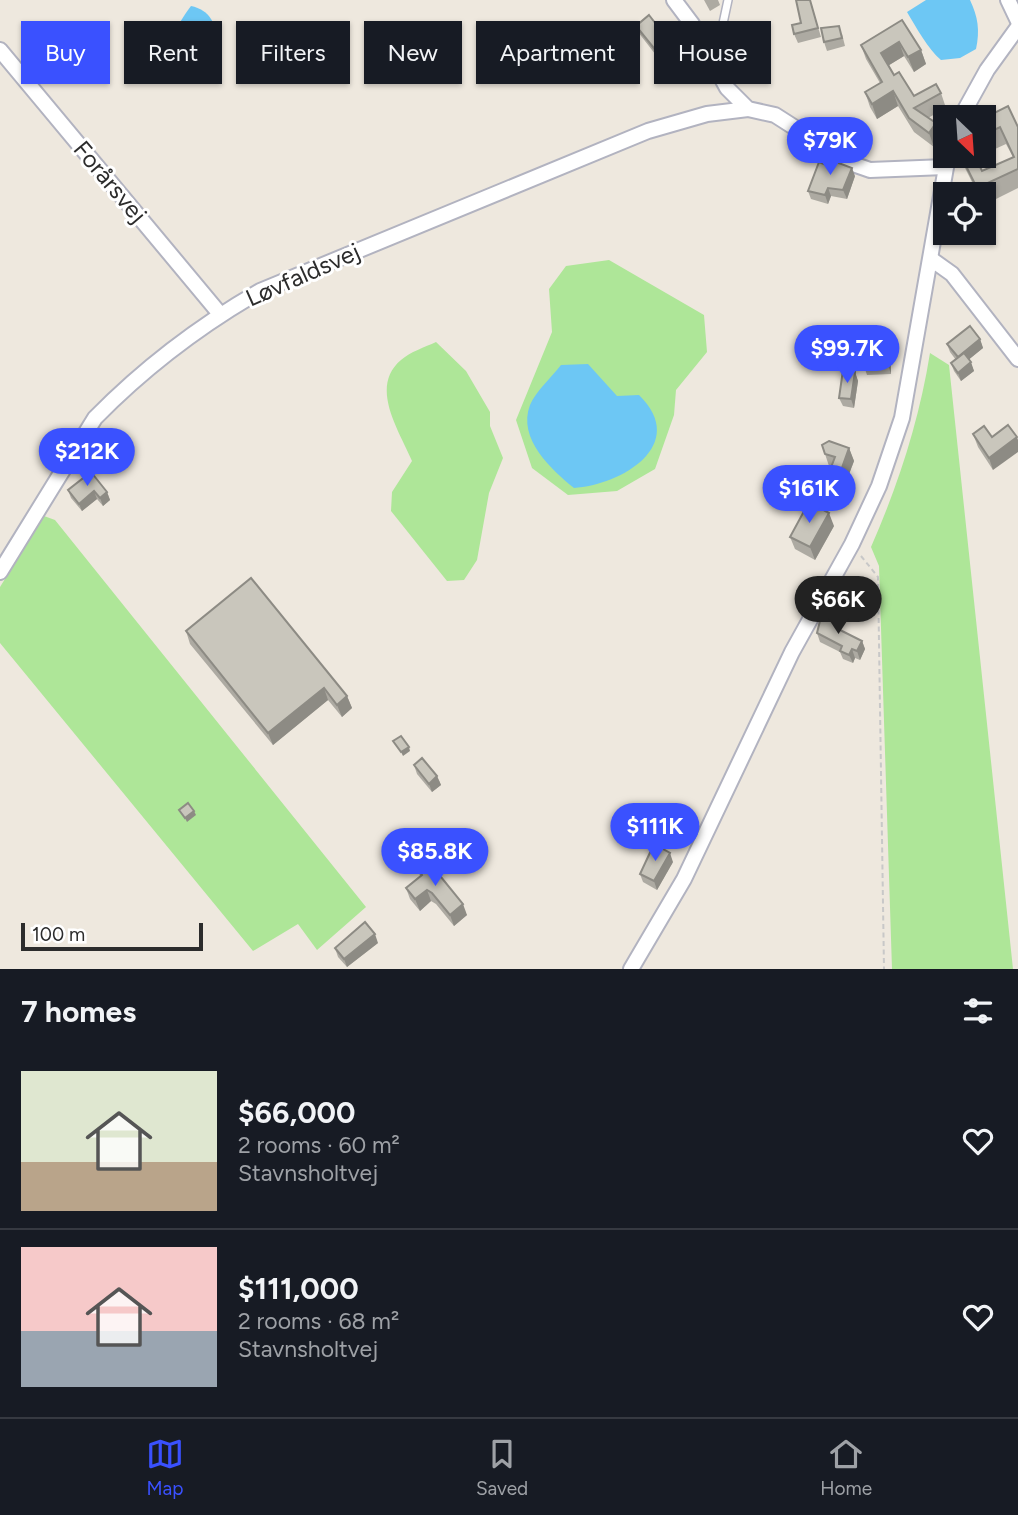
<!DOCTYPE html>
<html lang="en">
<head>
<meta charset="utf-8">
<style>
  :root { --surface:#171b24; --page:#242831; --text:#f1f3f6; --muted:#9ea1a6; --line:#363941; --accent:#3a51ff }
  body { margin:0; font-family:Figtree,sans-serif; background:var(--page); color:var(--text); height:100vh; display:flex; flex-direction:column; font-size:26px; white-space:nowrap }
  * { box-sizing:border-box; margin:0 }
  p { font-size:23px; color:var(--muted) }
  .icon { flex:none; width:38px; height:38px; fill:none; stroke:currentColor; stroke-width:2; stroke-linecap:round; stroke-linejoin:round }
  .map { position:relative; height:969px; overflow:hidden }
  .drawer { display:flex; flex-direction:column; background:var(--surface); flex:1 }
  .drawer>* { flex:none }
  .hud { position:absolute; left:21px; top:21px; width:976px; height:63px; display:flex; gap:14px }
  .needle { width:46px; rotate:155deg }
  .tools { position:absolute; left:933px; top:105px; display:grid; gap:14px }
  .tools a { display:grid; place-items:center; width:63px; height:63px; border-radius:0px; background:var(--surface); box-shadow:0 2px 5px #0004; font-size:35px }
  .scale { position:absolute; left:21px; bottom:18px; width:182px; box-sizing:border-box; padding-left:7px; border:4px solid #2c2c2c; border-top:0; font-size:19px; line-height:24px; white-space:nowrap; color:#2c2c2c; -webkit-text-stroke:5px #fff; paint-order:stroke }
  .price { position:absolute; translate:-50% -60px; padding:0 16px; border-radius:24px; background:var(--accent); color:#fff; font-size:23px; line-height:46px; filter:drop-shadow(0 2px 4px #0008) }
  .price::after { content:''; position:absolute; left:50%; top:42px; width:21px; height:16px; margin-left:-10px; background:inherit; clip-path:polygon(0 0,100% 0,50% 100%) }
  .price.active { background:#222; color:#fff }
  ul { padding:0; list-style:none }
  li { display:flex; align-items:center; gap:21px; height:175px; padding:0 21px }
  li+li { border-top:2px solid var(--line) }
  li span { display:grid; place-items:center; flex:none; width:196px; height:140px; border-radius:0px; color:#555 }
  li>.icon { margin-inline-start:auto }
  span .icon { width:84px; height:84px; fill:#fffc; stroke-width:1 }
  li b { font-size:30px }
  h2 { display:flex; justify-content:space-between; align-items:center; height:84px; padding:0 21px; font-size:30px }
  .chip { padding:0 24px; border-radius:0px; background:var(--surface); box-shadow:0 2px 5px #0004; font-size:24px; line-height:63px }
  .chip.active { background:var(--accent); color:#fff }
  .menu { display:flex; justify-content:space-around; align-items:center; height:98px; border-top:2px solid var(--line); background:var(--surface); font-size:19px; color:var(--muted) }
  .menu a { display:grid; justify-items:center; gap:4px }
  .menu .active { color:var(--accent) }
  .map>svg:first-child { display:block }
</style>
</head>
<body>
<div class="map">
<svg width="1018" height="969" viewBox="0 0 1018 969">
  <rect width="100%" height="100%" fill="#eee8de"/>
  <g fill="#aee698">
    <path d="M 609,260 L 704,315 L 707,352 L 676,390 L 674,415 L 655,469 L 617,491 L 568,495 L 532,468 L 516,420 L 552,332 L 549,289 L 566,266 Z"/>
    <path d="M 436,342 L 466,371 L 490,412 L 490,426 L 503,458 L 489,493 L 477,560 L 464,580 L 447,581 L 391,511 L 392,492 L 412,461 C 399,430 369,387 401,360 C 410,352 425,347 436,342 Z"/>
    <path d="M 930,353 L 949,365 L 1013,969 L 892,969 L 879,566 L 871,547 C 899,483 919,421 930,353 Z"/>
    <path d="M 44,516 L 55,520 L 366,907 L 317,950 L 298,924 L 253,951 L 0,643 L 0,587 Z"/>
  </g>
  <g fill="#6dc7f4">
    <path d="M 926,0 L 970,0 C 978,17 980,30 976,49 L 960,58 L 941,60 C 928,49 916,27 907,12 Z"/>
    <path d="M 191,6 C 210,10 215,23 218,41 L 204,51 L 182,55 C 169,37 179,22 191,6 Z"/>
    <path d="M 588,364 L 617,396 L 639,395 C 690,445 621,485 574,488 C 552,470 517,439 530,405 C 536,391 552,377 561,365 Z"/>
  </g>
  <g fill="none" stroke-linecap="round" stroke-linejoin="round">
    <defs>
      <path id="lane" d="M 715,61 L 728,0"/>
      <g id="street">
        <path d="M 674,0 L 692,24 L 727,88 L 748,109 L 775,115 L 850,163 L 870,170 L 945,167"/>
        <path d="M 1008,0 L 1018,21"/>
        <path d="M 0,50 L 220,314"/>
        <path d="M 961,117 L 987,70 L 1018,27"/>
        <path d="M 931,259 L 952,274 L 1018,359"/>
        <path d="M 0,572 L 95,418 C 143,369 201,325 260,291 L 648,131 L 707,114 L 748,109"/>
        <path d="M 631,969 L 684,879 L 792,652 L 852,544 L 879,486 L 902,418 L 948,156"/>
      </g>
    </defs>
    <use href="#lane" stroke="#b2b3c0" stroke-width="10"/>
    <use href="#street" stroke="#b2b3c0" stroke-width="18"/>
    <path stroke="#c8c8c8" stroke-width="2" stroke-dasharray="5 3.5" stroke-linecap="butt" d="M 861,556 L 878,577 L 884,969"/>
    <use href="#lane" stroke="#fff" stroke-width="7"/>
    <use href="#street" stroke="#fff" stroke-width="14"/>
  </g>
  <g fill="#adaaa2">
    <path d="M 704,0 L 718,0 L 720,5 L 710,11 Z"/>
    <path d="M 810,0 L 821,37 L 798,43 L 794,34 L 801,23 Z"/>
    <path d="M 902,20 L 921,50 L 926,64 L 914,72 L 904,56 L 889,65 L 894,75 L 914,96 L 941,93 L 946,108 L 928,118 L 936,123 L 941,138 L 934,147 L 914,132 L 898,106 L 877,119 L 870,107 L 865,92 L 880,83 L 866,59 L 861,45 Z"/>
    <path d="M 636,26 L 669,41 L 685,44 L 687,51 L 679,58 L 672,49 L 659,59 L 638,32 Z"/>
    <path d="M 842,34 L 845,46 L 827,51 L 824,42 Z"/>
    <path d="M 984,118 L 1018,127 L 1018,188 L 984,205 L 984,194 L 978,194 L 959,156 L 980,156 L 976,158 L 982,171 L 1013,157 L 1006,144 L 984,154 Z"/>
    <path d="M 855,176 L 847,199 L 831,196 L 828,204 L 811,199 L 808,191 Z"/>
    <path d="M 980,339 L 983,348 L 969,359 L 974,371 L 961,381 L 954,371 L 951,363 L 956,360 L 950,352 L 947,344 Z"/>
    <path d="M 890,345 L 891,374 L 867,375 L 863,363 Z"/>
    <path d="M 855,372 L 858,381 L 854,408 L 843,406 L 839,398 Z"/>
    <path d="M 973,434 L 992,437 L 993,470 L 978,447 Z"/>
    <path d="M 849,448 L 854,461 L 838,503 L 811,491 L 806,479 L 828,475 L 831,467 L 829,466 L 825,454 Z"/>
    <path d="M 68,490 L 107,492 L 110,500 L 103,506 L 97,499 L 82,511 L 71,498 Z"/>
    <path d="M 834,526 L 815,560 L 795,549 L 790,537 Z"/>
    <path d="M 186,631 L 347,696 L 352,708 L 342,717 L 328,700 L 273,745 L 190,644 Z"/>
    <path d="M 843,631 L 862,641 L 865,649 L 860,660 L 855,658 L 853,663 L 843,659 L 840,652 L 820,642 L 817,633 Z"/>
    <path d="M 414,765 L 437,776 L 441,785 L 432,792 L 417,774 Z"/>
    <path d="M 673,862 L 657,890 L 643,882 L 640,874 Z"/>
    <path d="M 418,869 L 467,915 L 454,926 L 436,904 L 431,901 L 420,911 L 410,899 L 406,888 L 420,876 Z"/>
    <path d="M 378,943 L 347,967 L 338,957 L 335,948 Z"/>
  </g>
  <g fill="#8d8b84">
    <path d="M 899,42 L 904,56 L 886,67 L 881,53 Z"/>
    <path d="M 669,43 L 672,49 L 659,59 L 657,52 Z"/>
    <path d="M 685,44 L 687,51 L 679,58 L 676,51 Z"/>
    <path d="M 921,50 L 926,64 L 914,72 L 908,57 Z"/>
    <path d="M 893,91 L 898,106 L 877,119 L 872,104 Z"/>
    <path d="M 936,123 L 941,138 L 934,147 L 929,133 Z"/>
    <path d="M 852,168 L 855,176 L 847,199 L 843,190 Z"/>
    <path d="M 828,188 L 831,196 L 828,204 L 825,195 Z"/>
    <path d="M 885,332 L 890,345 L 891,374 L 887,362 Z"/>
    <path d="M 980,339 L 983,348 L 961,366 L 958,357 Z"/>
    <path d="M 971,362 L 974,371 L 961,381 L 958,373 Z"/>
    <path d="M 855,372 L 858,381 L 854,408 L 851,399 Z"/>
    <path d="M 1017,437 L 1018,440 L 1018,452 L 993,470 L 989,458 Z"/>
    <path d="M 849,448 L 854,461 L 838,503 L 834,490 Z"/>
    <path d="M 94,491 L 97,499 L 82,511 L 79,504 Z"/>
    <path d="M 107,492 L 110,500 L 103,506 L 100,498 Z"/>
    <path d="M 829,513 L 834,526 L 815,560 L 810,547 Z"/>
    <path d="M 862,641 L 865,649 L 860,660 L 857,651 Z"/>
    <path d="M 852,649 L 855,658 L 853,663 L 849,655 Z"/>
    <path d="M 324,688 L 328,700 L 273,745 L 268,733 Z"/>
    <path d="M 347,696 L 352,708 L 342,717 L 337,705 Z"/>
    <path d="M 409,747 L 410,751 L 403,756 L 401,752 Z"/>
    <path d="M 437,776 L 441,785 L 432,792 L 429,784 Z"/>
    <path d="M 194,811 L 196,815 L 187,822 L 185,818 Z"/>
    <path d="M 670,853 L 673,862 L 657,890 L 654,881 Z"/>
    <path d="M 427,890 L 431,901 L 420,911 L 415,899 Z"/>
    <path d="M 463,904 L 467,915 L 454,926 L 450,915 Z"/>
    <path d="M 375,934 L 378,943 L 347,967 L 344,959 Z"/>
  </g>
  <g fill="#c9c6bc" stroke="#8d8b84" stroke-width="2">
    <path d="M 796,0 L 810,0 L 818,28 L 794,34 L 792,25 L 801,23 Z"/>
    <path d="M 649,15 L 669,41 L 677,35 L 685,44 L 676,51 L 669,43 L 657,52 L 636,26 Z"/>
    <path d="M 902,20 L 921,50 L 908,57 L 899,42 L 881,53 L 894,75 L 899,72 L 914,96 L 936,84 L 941,93 L 914,108 L 936,123 L 929,133 L 909,118 L 893,91 L 872,104 L 865,92 L 882,82 L 861,45 Z"/>
    <path d="M 839,26 L 842,38 L 824,42 L 821,28 Z"/>
    <path d="M 1008,106 L 1018,127 L 1018,169 L 977,188 L 961,156 L 975,156 L 982,171 L 1014,157 L 1000,127 L 984,135 L 984,118 Z"/>
    <path d="M 828,159 L 852,168 L 843,190 L 828,188 L 825,195 L 808,191 L 819,162 L 826,165 Z"/>
    <path d="M 970,326 L 980,339 L 958,357 L 947,344 Z"/>
    <path d="M 885,332 L 887,362 L 863,363 L 861,333 Z"/>
    <path d="M 964,353 L 971,362 L 958,373 L 951,363 Z"/>
    <path d="M 843,370 L 855,372 L 851,399 L 839,398 Z"/>
    <path d="M 1008,425 L 1017,437 L 989,458 L 973,434 L 984,426 L 992,437 Z"/>
    <path d="M 829,441 L 849,448 L 834,490 L 806,479 L 810,468 L 828,475 L 835,457 L 825,454 L 822,445 Z"/>
    <path d="M 91,472 L 107,492 L 100,498 L 94,491 L 79,504 L 68,490 Z"/>
    <path d="M 809,502 L 829,513 L 810,547 L 790,537 Z"/>
    <path d="M 251,578 L 347,696 L 337,705 L 324,688 L 268,733 L 186,631 Z"/>
    <path d="M 826,618 L 840,625 L 838,629 L 862,641 L 857,651 L 852,649 L 849,655 L 840,651 L 842,646 L 817,633 L 820,621 Z"/>
    <path d="M 401,736 L 409,747 L 401,752 L 393,741 Z"/>
    <path d="M 422,758 L 437,776 L 429,784 L 414,765 Z"/>
    <path d="M 188,803 L 194,811 L 185,818 L 179,810 Z"/>
    <path d="M 654,844 L 670,853 L 654,881 L 640,874 Z"/>
    <path d="M 428,861 L 463,904 L 450,915 L 432,893 L 427,890 L 415,899 L 406,888 L 422,875 L 418,869 Z"/>
    <path d="M 365,922 L 375,934 L 344,959 L 335,948 Z"/>
  </g>
  <g text-anchor="middle" stroke-width="6" stroke-linejoin="round" paint-order="stroke">
    <g font-size="24" fill="#2c2c2c" stroke="#fff">
      <text transform="translate(110 182) rotate(50)" y="8">Forårsvej</text>
      <text transform="translate(303 275) rotate(-24)" y="8">Løvfaldsvej</text>
    </g>
  </g>
</svg>
<div class="tools">
<a><svg class="needle" viewBox="-14 -14 28 28"><path d="M0-13l5 13h-10z" fill="#e53935"/><path d="M0 13l5-13h-10z" fill="#9ea1a6"/></svg></a>
<a><svg class="icon" aria-label="locate" viewBox="0 0 24 24"><circle cx="12" cy="12" r="6"/><path d="M12 2v4M12 18v4M2 12h4M18 12h4"/></svg></a>
</div>
<div class="scale">100 m</div>
<b class="price" style="left:830px;top:177px">$79K</b>
<b class="price" style="left:847px;top:385px">$99.7K</b>
<b class="price" style="left:87px;top:488px">$212K</b>
<b class="price" style="left:809px;top:525px">$161K</b>
<b class="price active" style="left:838px;top:636px">$66K</b>
<b class="price" style="left:655px;top:863px">$111K</b>
<b class="price" style="left:435px;top:888px">$85.8K</b>
<div class="hud">
<a class="chip active">Buy</a>
<a class="chip">Rent</a>
<a class="chip">Filters</a>
<a class="chip">New</a>
<a class="chip">Apartment</a>
<a class="chip">House</a>
</div>
</div>
<section class="drawer">
<h2>7 homes<svg class="icon" aria-label="filters" viewBox="0 0 24 24"><path d="M4 7h16M4 17h16"/><circle cx="9" cy="7" r="2"/><circle cx="15" cy="17" r="2"/></svg></h2>
<ul>
<li><span style="background:linear-gradient(#dfe7d0 65%,#b9a48a 0)"><svg class="icon" aria-label="home" viewBox="0 0 24 24"><path d="M3 11l9-7 9 7M6 9v11h12V9"/></svg></span><div><b>$66,000</b><p>2 rooms · 60 m²</p><p>Stavnsholtvej</p></div><svg class="icon" aria-label="heart" viewBox="0 0 24 24"><path d="M12 20l-8-8c-3-5 5-10 8-4 3-6 11-1 8 4z"/></svg></li>
<li><span style="background:linear-gradient(#f6c9c9 60%,#9aa5b1 0)"><svg class="icon" aria-label="home" viewBox="0 0 24 24"><path d="M3 11l9-7 9 7M6 9v11h12V9"/></svg></span><div><b>$111,000</b><p>2 rooms · 68 m²</p><p>Stavnsholtvej</p></div><svg class="icon" aria-label="heart" viewBox="0 0 24 24"><path d="M12 20l-8-8c-3-5 5-10 8-4 3-6 11-1 8 4z"/></svg></li>
</ul>
</section>
<nav class="menu">
<a class="active"><svg class="icon" aria-label="map" viewBox="0 0 24 24"><path d="M3 6l6-2 6 2 6-2v14l-6 2-6-2-6 2zM9 4v14M15 6v14"/></svg>Map</a>
<a><svg class="icon" aria-label="saved" viewBox="0 0 24 24"><path d="M7 4h10v16l-5-4-5 4z"/></svg>Saved</a>
<a><svg class="icon" aria-label="home" viewBox="0 0 24 24"><path d="M3 11l9-7 9 7M6 9v11h12V9"/></svg>Home</a>
</nav>
</body>
</html>
